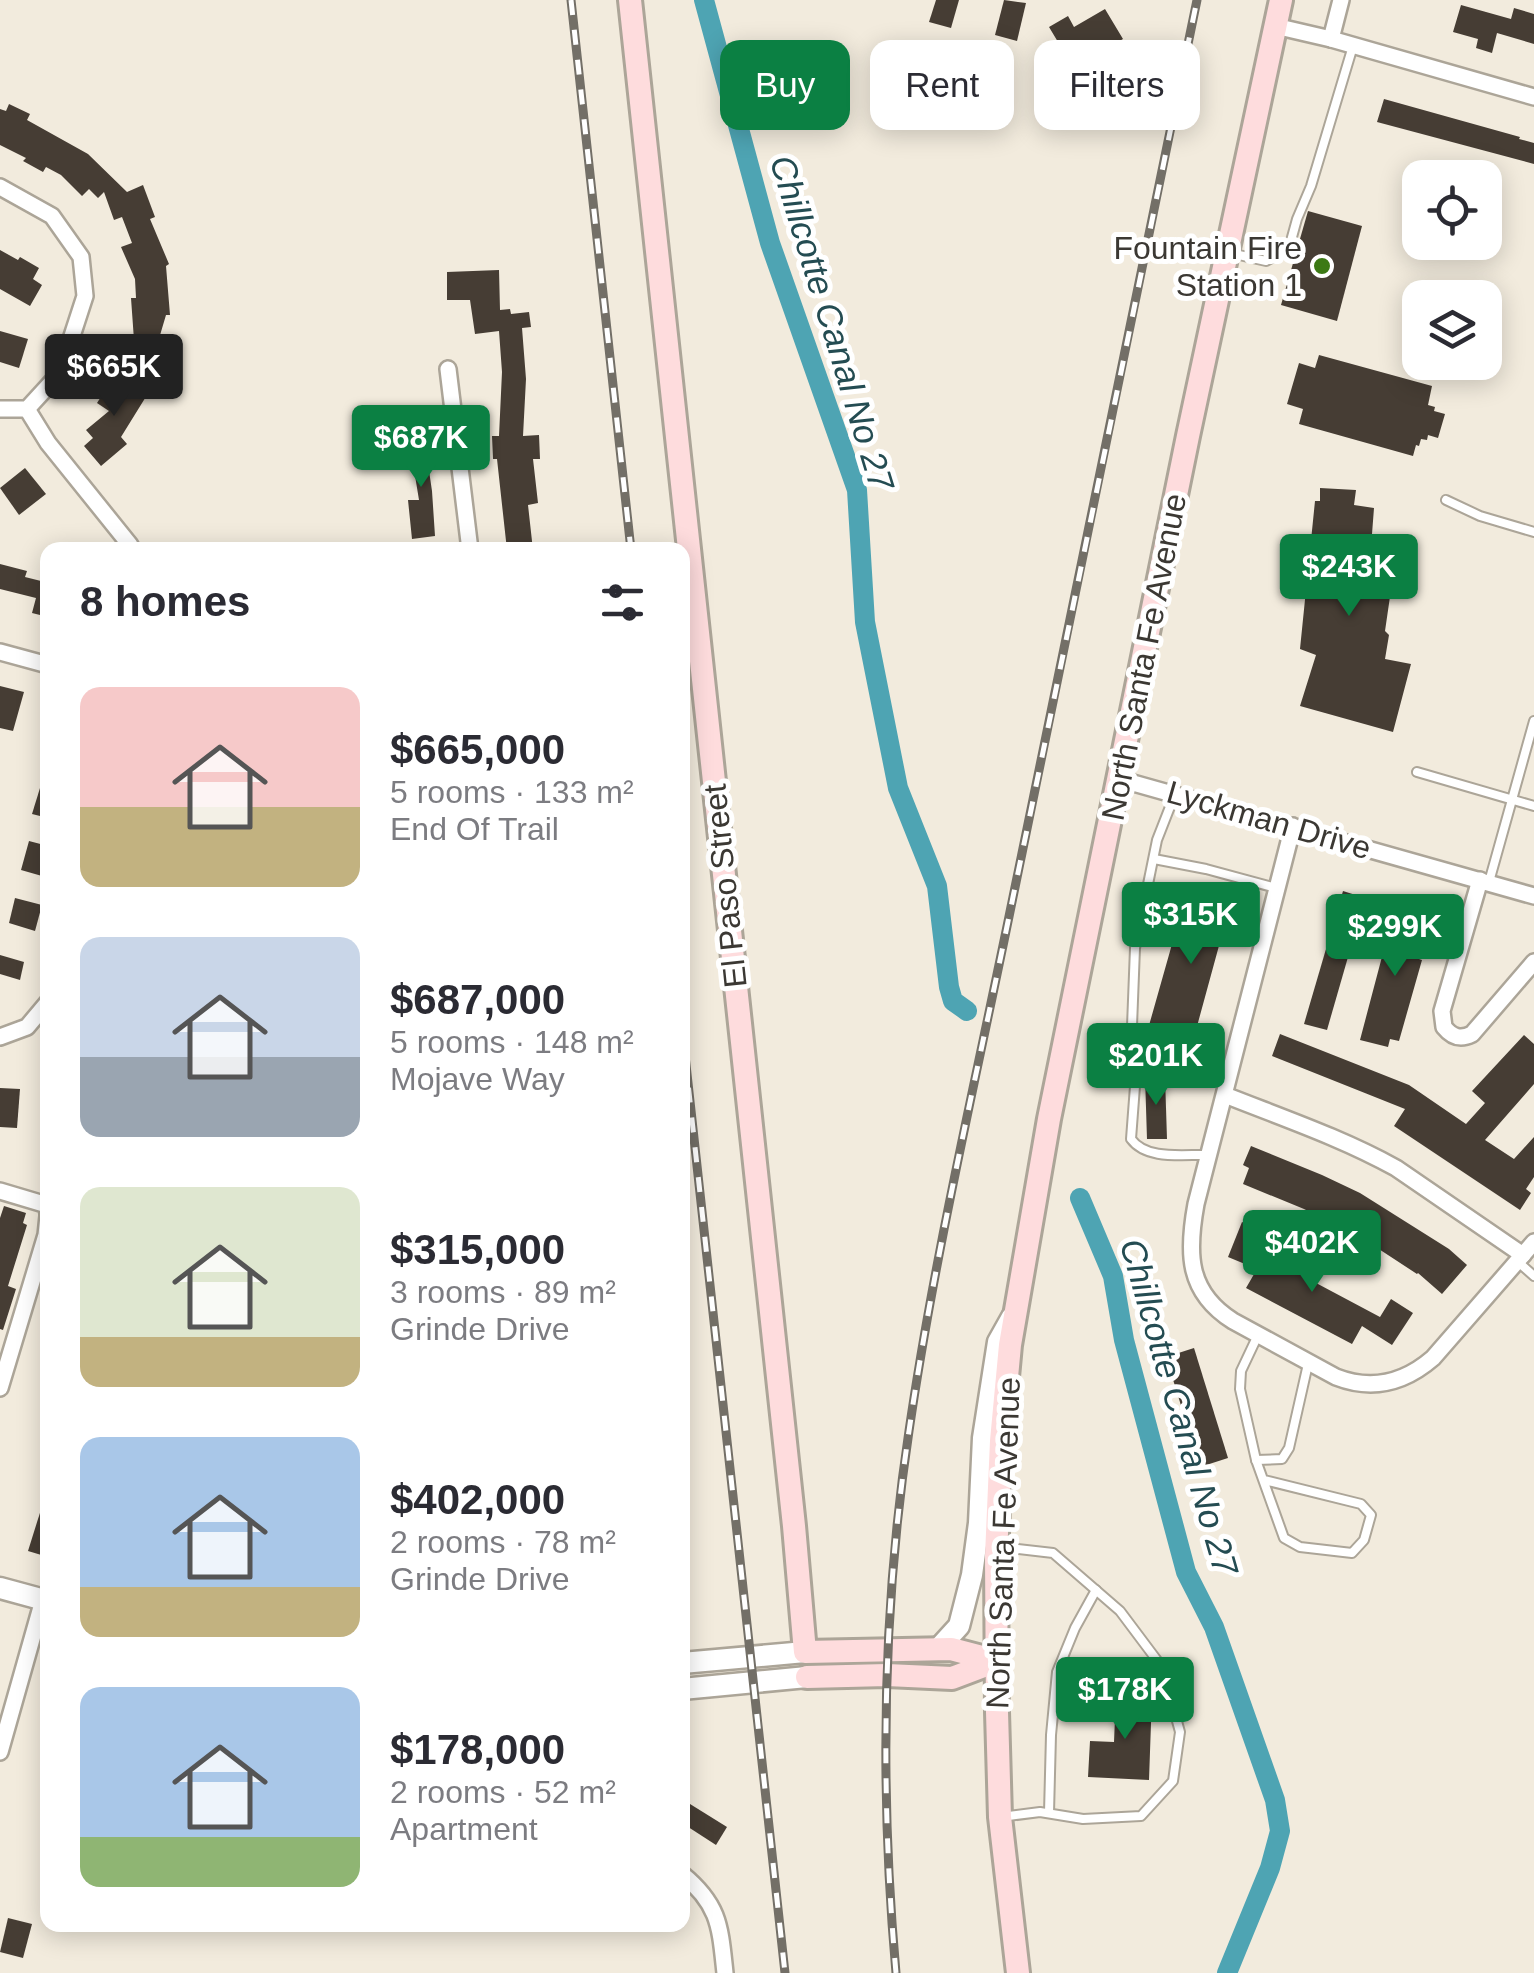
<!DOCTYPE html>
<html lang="en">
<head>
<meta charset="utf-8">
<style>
  :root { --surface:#fff; --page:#f2f2f3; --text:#2b2b33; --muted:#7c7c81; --accent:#0b8043 }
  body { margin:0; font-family:Arial,sans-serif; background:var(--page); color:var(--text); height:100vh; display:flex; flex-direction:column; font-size:38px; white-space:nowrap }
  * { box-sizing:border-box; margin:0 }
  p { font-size:32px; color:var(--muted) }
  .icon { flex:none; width:55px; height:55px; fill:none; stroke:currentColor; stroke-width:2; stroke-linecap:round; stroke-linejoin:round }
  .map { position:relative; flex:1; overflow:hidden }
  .side { position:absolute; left:40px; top:542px; width:650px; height:1390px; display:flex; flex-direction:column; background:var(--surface); border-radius:20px; box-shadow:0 5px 25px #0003 }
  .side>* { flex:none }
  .hud { position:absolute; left:720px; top:40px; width:662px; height:90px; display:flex; gap:20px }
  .fabs { position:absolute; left:1402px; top:160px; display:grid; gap:20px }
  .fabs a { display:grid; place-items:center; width:100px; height:100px; border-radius:20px; background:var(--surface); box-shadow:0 5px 25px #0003; font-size:50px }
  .price { position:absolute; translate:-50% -85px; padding:0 22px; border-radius:10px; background:var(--accent); color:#fff; font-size:32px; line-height:65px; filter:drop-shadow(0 2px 5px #0008) }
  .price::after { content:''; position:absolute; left:50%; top:60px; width:30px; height:22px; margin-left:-15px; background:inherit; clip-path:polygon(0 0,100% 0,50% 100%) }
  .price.selected { background:#222; color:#fff }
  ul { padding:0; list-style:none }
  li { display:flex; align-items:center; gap:30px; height:250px; padding:0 40px }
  li span { display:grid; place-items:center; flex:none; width:280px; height:200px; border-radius:20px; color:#555 }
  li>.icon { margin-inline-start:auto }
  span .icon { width:120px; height:120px; fill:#fffc; stroke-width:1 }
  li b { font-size:42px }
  h2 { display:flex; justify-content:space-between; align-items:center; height:120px; padding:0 40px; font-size:42px }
  .pill { padding:0 35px; border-radius:20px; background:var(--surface); box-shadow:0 5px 25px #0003; font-size:35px; line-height:90px }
  .pill.selected { background:var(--accent); color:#fff }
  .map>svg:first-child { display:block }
</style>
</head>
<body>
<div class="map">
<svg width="1534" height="1973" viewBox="0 0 1534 1973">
  <rect width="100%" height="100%" fill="#f2ebdd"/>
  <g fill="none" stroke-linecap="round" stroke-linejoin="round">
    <g stroke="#4ea4b3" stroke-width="20">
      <path d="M 704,0 L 770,243 L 857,490 L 865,622 L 898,788 L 937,886 L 949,987 L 953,1001 L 967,1011"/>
      <path d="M 1080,1198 L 1113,1276 L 1124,1340 L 1186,1572 L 1214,1627 L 1275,1800 L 1280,1831 L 1270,1868 L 1227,1973"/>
    </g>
  </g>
  <g fill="#463d34">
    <path d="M 936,0 L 959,0 L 951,28 L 929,22 Z"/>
    <path d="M 1004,0 L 1026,3 L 1017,41 L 995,35 Z"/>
    <path d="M 1461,5 L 1511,19 L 1514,8 L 1534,14 L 1534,44 L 1497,33 L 1492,53 L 1476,48 L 1478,39 L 1453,32 Z"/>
    <path d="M 1105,9 L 1123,39 L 1104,50 L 1100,44 L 1070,62 L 1049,27 L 1068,16 L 1074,27 Z"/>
    <path d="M 1384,99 L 1520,137 L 1519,139 L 1534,143 L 1534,164 L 1377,122 Z"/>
    <path d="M 9,104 L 30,114 L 27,120 L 88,154 L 127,192 L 143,185 L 155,217 L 150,219 L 169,264 L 166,266 L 170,315 L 166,315 L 150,369 L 114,359 L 121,336 L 134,340 L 131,298 L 136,298 L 135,279 L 121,247 L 132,243 L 122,217 L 114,220 L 104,192 L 98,198 L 89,189 L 82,196 L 61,175 L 46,167 L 43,172 L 23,161 L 26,158 L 0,145 L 0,109 L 6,111 Z"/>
    <path d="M 1308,211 L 1362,226 L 1337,321 L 1281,305 Z"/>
    <path d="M 0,250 L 18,260 L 20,257 L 39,268 L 33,279 L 42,285 L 30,306 L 0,289 Z"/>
    <path d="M 499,270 L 500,310 L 510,309 L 511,314 L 529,312 L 531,327 L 522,328 L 526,379 L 523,436 L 539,435 L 540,459 L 533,459 L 538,503 L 528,505 L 533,550 L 507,550 L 497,459 L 493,459 L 492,436 L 499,436 L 502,372 L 499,331 L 475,334 L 470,300 L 447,300 L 447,272 Z"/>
    <path d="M 0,331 L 28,339 L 19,368 L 0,362 Z"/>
    <path d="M 1319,355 L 1432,386 L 1428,405 L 1435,407 L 1434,411 L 1445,414 L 1438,438 L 1428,435 L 1427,440 L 1421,439 L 1419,446 L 1416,445 L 1413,456 L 1299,424 L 1303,409 L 1287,404 L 1299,363 L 1315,368 Z"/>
    <path d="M 115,375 L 147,395 L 121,437 L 127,444 L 101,466 L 84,446 L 93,438 L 86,430 L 109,411 L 97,403 Z"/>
    <path d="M 423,430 L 432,491 L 435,536 L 412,539 L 408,500 L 419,500 L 408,433 Z"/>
    <path d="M 25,468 L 46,494 L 19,515 L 0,488 Z"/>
    <path d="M 1320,488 L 1356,490 L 1354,505 L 1374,508 L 1369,573 L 1393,576 L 1385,631 L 1389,635 L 1385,659 L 1411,664 L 1393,732 L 1300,706 L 1316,655 L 1300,649 L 1315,501 L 1320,501 Z"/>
    <path d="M 0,564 L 27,571 L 25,577 L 41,581 L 43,574 L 48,575 L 48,617 L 32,613 L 36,598 L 0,589 Z"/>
    <path d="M 0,686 L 24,692 L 13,731 L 0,728 Z"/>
    <path d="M 44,775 L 48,776 L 48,818 L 32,814 Z"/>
    <path d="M 29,841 L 48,846 L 48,865 L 45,864 L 42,876 L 21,870 Z"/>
    <path d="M 1343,891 L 1365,898 L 1327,1030 L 1304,1024 Z"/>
    <path d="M 1188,896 L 1239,910 L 1230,945 L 1220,942 L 1193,1041 L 1148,1029 L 1176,930 L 1178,931 Z"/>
    <path d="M 15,898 L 42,905 L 35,931 L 9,923 Z"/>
    <path d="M 1392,910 L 1429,920 L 1419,959 L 1422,960 L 1399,1041 L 1390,1039 L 1388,1047 L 1360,1040 L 1388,934 L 1386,933 Z"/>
    <path d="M 0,955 L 24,962 L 20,980 L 0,974 Z"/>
    <path d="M 1280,1034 L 1409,1085 L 1466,1124 L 1485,1103 L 1472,1091 L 1524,1035 L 1534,1044 L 1534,1084 L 1485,1140 L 1514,1159 L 1534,1137 L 1534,1177 L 1526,1189 L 1531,1193 L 1520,1210 L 1394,1126 L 1405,1109 L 1272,1056 Z"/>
    <path d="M 1145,1076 L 1165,1077 L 1167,1139 L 1147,1139 Z"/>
    <path d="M 0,1088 L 20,1089 L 17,1128 L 0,1127 Z"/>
    <path d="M 1251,1146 L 1322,1175 L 1360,1193 L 1449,1249 L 1467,1265 L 1442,1294 L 1418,1273 L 1417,1274 L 1362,1238 L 1304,1209 L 1243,1184 L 1249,1168 L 1243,1165 Z"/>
    <path d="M 4,1206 L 26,1213 L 23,1223 L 27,1225 L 8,1286 L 16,1289 L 3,1330 L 0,1329 L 0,1218 Z"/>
    <path d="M 1242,1222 L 1265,1232 L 1258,1251 L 1286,1267 L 1380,1317 L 1391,1299 L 1413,1313 L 1392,1345 L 1362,1326 L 1352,1344 L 1246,1288 L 1257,1269 L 1228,1257 Z"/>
    <path d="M 1194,1348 L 1228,1458 L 1200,1467 L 1166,1357 Z"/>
    <path d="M 44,1500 L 48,1500 L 48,1557 L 28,1551 Z"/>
    <path d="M 1116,1694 L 1152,1695 L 1149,1780 L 1088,1777 L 1090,1741 L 1114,1742 Z"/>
    <path d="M 690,1804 L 727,1827 L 716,1845 L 682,1823 L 682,1817 Z"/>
    <path d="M 8,1918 L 32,1924 L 23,1958 L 0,1952 Z"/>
  </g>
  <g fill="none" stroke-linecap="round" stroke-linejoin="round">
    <defs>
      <g id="service">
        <path d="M 1230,253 L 1266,261 L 1289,248 L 1297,219 L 1311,186 L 1353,46"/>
        <path d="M 1446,500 L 1480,516 L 1534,532"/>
        <path d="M 1417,772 L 1534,806"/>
        <path d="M 1154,859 L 1206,869 L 1276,888"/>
        <path d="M 1489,882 L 1534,721"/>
        <path d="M 1143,1066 L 1132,1026 L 1135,948 L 1157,840 L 1175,794"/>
        <path d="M 1209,1155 C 1185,1154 1147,1161 1131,1139 L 1136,1073 L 1143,1066 L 1228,1079"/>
        <path d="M 1517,1261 L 1534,1276"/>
        <path d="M 1258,1335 L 1241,1371 L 1240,1389 L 1256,1460 L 1284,1538 L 1300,1547 L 1352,1553 L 1364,1540 L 1371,1515 L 1361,1504 L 1264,1480"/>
        <path d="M 1256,1460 L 1282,1459 L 1289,1448 L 1308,1364"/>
        <path d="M 1001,1547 L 1053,1553 L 1120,1611 L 1162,1667 L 1180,1732 L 1173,1781 L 1141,1816 L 1083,1819 L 1040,1812 L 1001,1817"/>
        <path d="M 1049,1813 L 1051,1735 L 1057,1672 L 1075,1628 L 1096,1590"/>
      </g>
      <g id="minor">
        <path d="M 1275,26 L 1331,39 L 1534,97"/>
        <path d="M 1331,39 L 1341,0"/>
        <path d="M 0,187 L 52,216 L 81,257 L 85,296 L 60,373 L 27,409 L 0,409"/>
        <path d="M 448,369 L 470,550"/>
        <path d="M 27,409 L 48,443 L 130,545"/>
        <path d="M 0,652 L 48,665"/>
        <path d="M 1119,779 L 1534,896"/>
        <path d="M 1293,826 L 1196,1204 C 1187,1253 1187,1292 1233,1321 L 1336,1377 C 1372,1391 1404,1383 1433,1358 L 1534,1242"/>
        <path d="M 1480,880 L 1442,1011 L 1444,1027 C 1452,1037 1460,1040 1472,1034 L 1534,962"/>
        <path d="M 0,1037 L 27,1027 L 48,1002"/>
        <path d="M 1225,1095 C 1283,1118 1342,1138 1396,1168 L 1523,1255"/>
        <path d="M 0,1191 L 47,1205 L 48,1214"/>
        <path d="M 0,1388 L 46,1235 L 48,1216"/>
        <path d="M 0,1752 L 43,1600"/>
        <path d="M 682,1874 C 720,1905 720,1927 725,1973"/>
      </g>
      <g id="tertiary">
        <path d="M 0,1588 L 48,1601"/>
        <path d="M 938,1649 L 959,1626 L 972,1575 L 979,1523 L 983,1438 L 998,1342 L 1012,1317"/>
        <path d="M 682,1663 L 805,1652"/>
        <path d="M 682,1689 L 807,1677"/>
      </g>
      <g id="secondary">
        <path d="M 630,0 L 794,1526 L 805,1652 L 951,1649 L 997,1661"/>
        <path d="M 807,1677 L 887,1675 L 952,1678 L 997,1661"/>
        <path d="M 1018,1973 L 1000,1817 L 997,1712 L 996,1556 L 1001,1441 L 1010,1345 L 1049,1119 L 1188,436 L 1281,0"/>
      </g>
    </defs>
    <use href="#service" stroke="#aca598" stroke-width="12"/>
    <use href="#minor" stroke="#aca598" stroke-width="20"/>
    <use href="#tertiary" stroke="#aca598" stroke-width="25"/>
    <use href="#secondary" stroke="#aca598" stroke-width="28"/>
    <use href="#service" stroke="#fff" stroke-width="8"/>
    <use href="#minor" stroke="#fff" stroke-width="15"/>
    <use href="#tertiary" stroke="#fff" stroke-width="20"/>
    <use href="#secondary" stroke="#fedcdd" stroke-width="22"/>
    <defs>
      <g id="rail">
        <path d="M 571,0 L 631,550"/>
        <path d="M 682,1028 L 785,1973"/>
        <path d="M 896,1973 C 880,1793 882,1610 909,1431 C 935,1252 977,1075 1013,897 C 1075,598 1136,299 1197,0"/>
      </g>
    </defs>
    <use href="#rail" stroke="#736f67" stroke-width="9"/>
    <use href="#rail" stroke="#fff" stroke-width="5" stroke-dasharray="15" stroke-linecap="butt"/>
  </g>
  <circle fill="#3c7914" stroke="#fff" stroke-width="4" cx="1322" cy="266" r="10"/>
  <g text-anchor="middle" stroke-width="10" stroke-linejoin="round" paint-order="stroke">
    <g font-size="32" fill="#3b3833" stroke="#fff" text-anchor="end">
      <text x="1302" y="259">Fountain Fire<tspan x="1302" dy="37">Station 1</tspan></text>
    </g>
    <g font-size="32" fill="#3b3833" stroke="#fff">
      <text transform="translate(1144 657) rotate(-79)" y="11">North Santa Fe Avenue</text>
      <text transform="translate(1269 820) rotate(16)" y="11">Lyckman Drive</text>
      <text transform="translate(725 886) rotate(-96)" y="11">El Paso Street</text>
      <text transform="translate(1003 1543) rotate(-88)" y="11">North Santa Fe Avenue</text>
    </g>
    <g font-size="35" font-style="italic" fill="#244c52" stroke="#fff">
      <text transform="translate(832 323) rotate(73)" y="12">Chillcotte Canal No 27</text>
      <text transform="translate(1179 1407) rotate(74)" y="12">Chillcotte Canal No 27</text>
    </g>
  </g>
</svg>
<div class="fabs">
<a><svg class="icon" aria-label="locate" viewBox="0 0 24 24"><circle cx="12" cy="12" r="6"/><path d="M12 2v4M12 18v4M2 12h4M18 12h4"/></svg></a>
<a><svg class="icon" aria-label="layers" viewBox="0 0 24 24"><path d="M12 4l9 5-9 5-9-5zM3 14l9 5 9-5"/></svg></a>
</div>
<b class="price selected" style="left:114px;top:419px">$665K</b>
<b class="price" style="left:421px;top:490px">$687K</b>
<b class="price" style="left:1349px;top:619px">$243K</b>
<b class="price" style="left:1191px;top:967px">$315K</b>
<b class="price" style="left:1395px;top:979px">$299K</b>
<b class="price" style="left:1156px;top:1108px">$201K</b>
<b class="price" style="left:1312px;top:1295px">$402K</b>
<b class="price" style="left:1125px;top:1742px">$178K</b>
<div class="hud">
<a class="pill selected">Buy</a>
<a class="pill">Rent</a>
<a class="pill">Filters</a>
</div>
<section class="side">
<h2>8 homes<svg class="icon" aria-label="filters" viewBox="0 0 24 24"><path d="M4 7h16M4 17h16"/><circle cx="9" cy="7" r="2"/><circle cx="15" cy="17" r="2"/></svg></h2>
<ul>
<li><span style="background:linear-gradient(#f6c9c9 60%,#c2b280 0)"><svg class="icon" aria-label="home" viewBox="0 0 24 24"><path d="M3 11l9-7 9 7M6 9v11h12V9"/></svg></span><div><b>$665,000</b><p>5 rooms · 133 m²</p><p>End Of Trail</p></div></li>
<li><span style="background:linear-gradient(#c9d6e8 60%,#9aa5b1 0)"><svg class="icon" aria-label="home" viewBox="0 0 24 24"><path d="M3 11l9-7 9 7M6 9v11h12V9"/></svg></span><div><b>$687,000</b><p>5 rooms · 148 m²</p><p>Mojave Way</p></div></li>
<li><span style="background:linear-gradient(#dfe7d0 75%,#c2b280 0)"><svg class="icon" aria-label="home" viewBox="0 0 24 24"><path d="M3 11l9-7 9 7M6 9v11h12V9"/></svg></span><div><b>$315,000</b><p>3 rooms · 89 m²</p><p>Grinde Drive</p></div></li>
<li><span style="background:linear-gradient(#a9c7e8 75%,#c2b280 0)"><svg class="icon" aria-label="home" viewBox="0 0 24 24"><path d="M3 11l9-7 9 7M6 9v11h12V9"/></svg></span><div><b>$402,000</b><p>2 rooms · 78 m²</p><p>Grinde Drive</p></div></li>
<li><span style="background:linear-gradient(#a9c7e8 75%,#8fb573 0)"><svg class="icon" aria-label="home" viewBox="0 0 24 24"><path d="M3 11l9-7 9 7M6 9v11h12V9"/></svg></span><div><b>$178,000</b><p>2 rooms · 52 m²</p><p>Apartment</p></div></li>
</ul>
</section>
</div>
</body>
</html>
